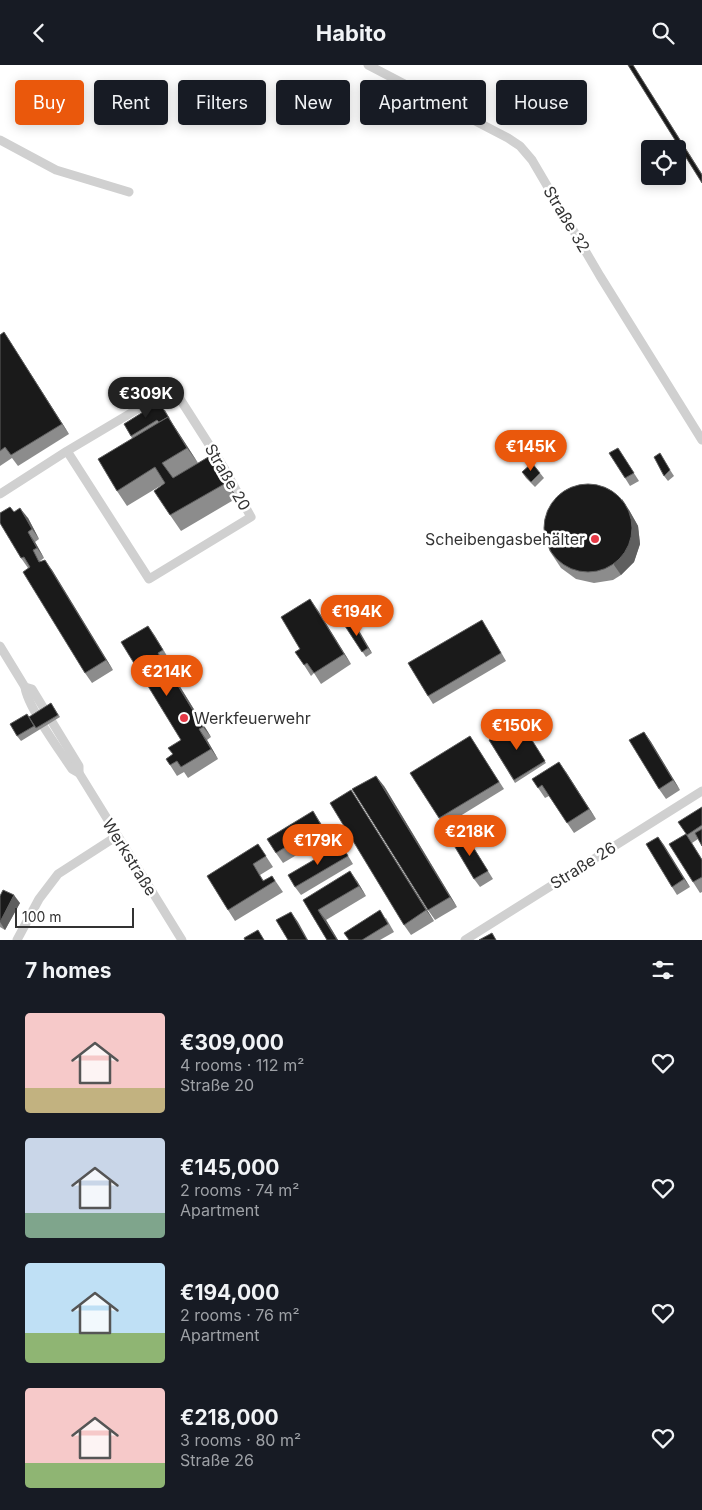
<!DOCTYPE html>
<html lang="en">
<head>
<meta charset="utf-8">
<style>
  :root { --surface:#171b24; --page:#242831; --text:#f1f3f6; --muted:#9ea1a6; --accent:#ea580c }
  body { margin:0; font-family:Inter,sans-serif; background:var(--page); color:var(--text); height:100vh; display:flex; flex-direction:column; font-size:19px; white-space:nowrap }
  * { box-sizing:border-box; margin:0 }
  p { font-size:16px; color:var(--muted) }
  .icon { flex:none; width:28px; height:28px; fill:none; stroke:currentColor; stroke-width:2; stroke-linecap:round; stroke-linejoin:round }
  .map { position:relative; height:875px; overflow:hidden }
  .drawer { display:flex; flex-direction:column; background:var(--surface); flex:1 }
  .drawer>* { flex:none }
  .hud { position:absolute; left:15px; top:15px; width:672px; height:45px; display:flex; gap:10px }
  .fabs { position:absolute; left:641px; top:75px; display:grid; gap:10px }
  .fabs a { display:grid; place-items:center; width:45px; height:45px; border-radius:5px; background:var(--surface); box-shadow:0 2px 12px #0003; font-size:25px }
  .scale { position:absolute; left:15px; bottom:12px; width:119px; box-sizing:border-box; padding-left:5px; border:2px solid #333; border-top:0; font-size:14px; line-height:18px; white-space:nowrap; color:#333; -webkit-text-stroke:4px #fff; paint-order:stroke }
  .price { position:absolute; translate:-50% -42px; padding:0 11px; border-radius:18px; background:var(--accent); color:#fff; font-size:16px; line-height:32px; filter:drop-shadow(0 1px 2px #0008) }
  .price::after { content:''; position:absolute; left:50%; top:30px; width:15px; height:11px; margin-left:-8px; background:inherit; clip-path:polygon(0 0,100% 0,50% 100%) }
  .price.selected { background:#222; color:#fff }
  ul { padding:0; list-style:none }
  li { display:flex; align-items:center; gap:15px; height:125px; padding:0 25px }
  li span { display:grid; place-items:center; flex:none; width:140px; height:100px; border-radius:5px; color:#555 }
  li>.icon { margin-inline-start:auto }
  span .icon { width:60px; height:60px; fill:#fffc; stroke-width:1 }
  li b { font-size:21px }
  h2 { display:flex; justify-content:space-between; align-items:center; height:60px; padding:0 25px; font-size:21px }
  .chip { padding:0 18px; border-radius:5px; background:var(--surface); box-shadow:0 2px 12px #0003; font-size:18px; line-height:45px }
  .chip.selected { background:var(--accent); color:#fff }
  header { display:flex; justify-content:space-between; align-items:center; height:65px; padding:0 25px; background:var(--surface); font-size:22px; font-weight:700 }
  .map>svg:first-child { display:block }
</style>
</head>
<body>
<header><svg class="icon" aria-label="back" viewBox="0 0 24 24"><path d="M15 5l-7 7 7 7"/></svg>Habito<svg class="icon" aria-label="search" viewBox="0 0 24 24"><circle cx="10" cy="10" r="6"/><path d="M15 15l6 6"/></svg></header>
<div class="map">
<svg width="702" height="875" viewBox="0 0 702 875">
  <rect width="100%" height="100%" fill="#fff"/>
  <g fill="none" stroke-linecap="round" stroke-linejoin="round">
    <g stroke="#d0d0d0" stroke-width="9">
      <path d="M 368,0 L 508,73 L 520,81 L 532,95 L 600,211 L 702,375"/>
      <path d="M 0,75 L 56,105 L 129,127"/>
      <path d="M 0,429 L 67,386 L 173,323 L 224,403 L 251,452 L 149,514 L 67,386"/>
      <path d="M 0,581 L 25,622 C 27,641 60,686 72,704 L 79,708 L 182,875"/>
      <path d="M 25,622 L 32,624 L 79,701 L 79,708"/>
      <path d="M 17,875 L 39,834 L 58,809 L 117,771"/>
      <path d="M 465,875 L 702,726"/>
    </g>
  </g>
  <g fill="#8c8c8c">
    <path d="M 4,267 L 69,369 L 18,401 L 12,393 L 0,401 L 0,270 Z"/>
    <path d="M 165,345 L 174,361 L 198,398 L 221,407 L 237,433 L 181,466 L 170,450 L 165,418 L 127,441 L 117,426 L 132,373 L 124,359 Z"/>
    <path d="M 623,391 L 639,416 L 630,421 L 625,413 Z"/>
    <path d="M 663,394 L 674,411 L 668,416 L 664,411 Z"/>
    <path d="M 522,407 L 540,408 L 544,413 L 535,422 L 526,413 Z"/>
    <path d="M 629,445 L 638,461 L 640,479 L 634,497 L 621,510 L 613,515 L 594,518 L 576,514 L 561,503 L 549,485 Z"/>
    <path d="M 14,447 L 28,453 L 39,474 L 35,477 L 44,493 L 40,496 L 52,505 L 113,605 L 92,618 L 85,608 L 28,503 L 21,493 Z"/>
    <path d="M 317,544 L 351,599 L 321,619 L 314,608 L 311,611 L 304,600 L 300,584 Z"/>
    <path d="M 353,557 L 372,588 L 366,592 L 345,561 Z"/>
    <path d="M 148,561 L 170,596 L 166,599 L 211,672 L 207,675 L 218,694 L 188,713 L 184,707 L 177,711 L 170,700 L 173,689 L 181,675 Z"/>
    <path d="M 487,563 L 506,596 L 433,639 L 428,631 Z"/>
    <path d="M 51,638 L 60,652 L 21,676 L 17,671 L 29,652 Z"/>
    <path d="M 520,656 L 546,698 L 515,718 L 489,675 Z"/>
    <path d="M 644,667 L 651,677 L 680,725 L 666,734 L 659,724 Z"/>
    <path d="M 470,671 L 504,724 L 444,761 L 439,753 Z"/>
    <path d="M 566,707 L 596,754 L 574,768 L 549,731 L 545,733 L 532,714 Z"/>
    <path d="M 384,721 L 457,842 L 435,855 L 428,845 Z"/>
    <path d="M 351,725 L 434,856 L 411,870 L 404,860 Z"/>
    <path d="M 702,742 L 702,781 L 698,774 L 692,778 L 702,794 L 702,827 L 700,828 L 693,817 L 686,769 Z"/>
    <path d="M 320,757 L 329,771 L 283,798 L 276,788 Z"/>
    <path d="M 465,769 L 493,814 L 480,822 L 474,814 Z"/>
    <path d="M 658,772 L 690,822 L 677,830 L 672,822 Z"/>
    <path d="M 258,779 L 273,802 L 260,810 L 264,816 L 272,811 L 283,827 L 235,856 L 228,845 Z"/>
    <path d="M 341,779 L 353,799 L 301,830 L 295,822 Z"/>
    <path d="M 357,816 L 366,831 L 326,855 L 338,875 L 327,875 L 303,835 Z"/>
    <path d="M 0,831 L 20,838 L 5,865 L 0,862 Z"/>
    <path d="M 386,853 L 394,867 L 380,875 L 349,875 Z"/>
  </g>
  <g fill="#5f5f5f">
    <path d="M 633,0 L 702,109 L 702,110 Z"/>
    <path d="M 4,267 L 11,278 L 69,369 L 62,359 Z"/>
    <path d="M 168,352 L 178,367 L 198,398 L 187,383 Z"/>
    <path d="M 210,391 L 221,407 L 237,433 L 226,418 Z"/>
    <path d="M 622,434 L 629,445 L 638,461 L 640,479 L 634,497 L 621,510 L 614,500 Z"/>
    <path d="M 20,443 L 28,453 L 39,474 L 32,464 Z"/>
    <path d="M 28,467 L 35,477 L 44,493 L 37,483 Z"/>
    <path d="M 45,495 L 52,505 L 113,605 L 106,595 Z"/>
    <path d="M 310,534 L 317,544 L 351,599 L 344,589 Z"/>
    <path d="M 353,557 L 357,562 L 372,588 L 368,583 Z"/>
    <path d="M 148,561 L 155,571 L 170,596 L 163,585 Z"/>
    <path d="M 158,588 L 166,599 L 211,672 L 203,662 Z"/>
    <path d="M 199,664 L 207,675 L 218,694 L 211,684 Z"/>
    <path d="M 644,667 L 651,677 L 680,725 L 673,715 Z"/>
    <path d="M 559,697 L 566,707 L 596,754 L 589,744 Z"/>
    <path d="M 376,711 L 384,721 L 457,842 L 450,832 Z"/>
    <path d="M 351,725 L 358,736 L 434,856 L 426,845 Z"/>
    <path d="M 313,746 L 320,757 L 329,771 L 321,760 Z"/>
    <path d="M 658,772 L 664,780 L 690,822 L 684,814 Z"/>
    <path d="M 350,806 L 357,816 L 366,831 L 359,821 Z"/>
    <path d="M 14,830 L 20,838 L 5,865 L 0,857 Z"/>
    <path d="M 318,845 L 326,855 L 338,875 L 337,875 Z"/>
    <path d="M 291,847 L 298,857 L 308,875 L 307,875 Z"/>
  </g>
  <g fill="#1a1a1a" stroke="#5f5f5f">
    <path d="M 628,0 L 633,0 L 702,110 L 702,118 Z"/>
    <path d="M 4,267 L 62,359 L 11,390 L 5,382 L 0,386 L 0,270 Z"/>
    <path d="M 159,337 L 169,353 L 168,352 L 159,357 L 157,355 L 131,371 L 124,359 Z"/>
    <path d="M 168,352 L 187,383 L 162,398 L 173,413 L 210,391 L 226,418 L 170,450 L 154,426 L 165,418 L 155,402 L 117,426 L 98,394 Z"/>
    <path d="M 618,383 L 634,408 L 625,413 L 609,388 Z"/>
    <path d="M 660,388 L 670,405 L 664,411 L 654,392 Z"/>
    <path d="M 532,398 L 540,408 L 531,417 L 522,407 Z"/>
    <circle cx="588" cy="463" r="44"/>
    <path d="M 10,442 L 14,447 L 20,443 L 32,464 L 28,467 L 37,483 L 33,485 L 39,497 L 45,495 L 106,595 L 85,608 L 23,507 L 30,502 L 24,492 L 21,493 L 0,458 L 0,448 Z"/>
    <path d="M 310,534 L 344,589 L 314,608 L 307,598 L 304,600 L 295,587 L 300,584 L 281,552 Z"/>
    <path d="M 482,555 L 501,588 L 428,631 L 408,598 Z"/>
    <path d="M 353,557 L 368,583 L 362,587 L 345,561 Z"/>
    <path d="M 148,561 L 163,585 L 158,588 L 203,662 L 199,664 L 211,684 L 181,702 L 177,696 L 170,700 L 166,694 L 173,689 L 168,683 L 181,675 L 121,577 Z"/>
    <path d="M 51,638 L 58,650 L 36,663 L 29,652 Z"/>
    <path d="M 27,649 L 34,661 L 17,671 L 10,659 Z"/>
    <path d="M 520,656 L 545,696 L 514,715 L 489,675 Z"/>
    <path d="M 644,667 L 673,715 L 659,724 L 629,675 Z"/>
    <path d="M 470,671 L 499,717 L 439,753 L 410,708 Z"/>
    <path d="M 559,697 L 589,744 L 567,758 L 542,720 L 538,723 L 532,714 Z"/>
    <path d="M 376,711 L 450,832 L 428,845 L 352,724 Z"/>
    <path d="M 351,725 L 426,845 L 404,860 L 330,738 Z"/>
    <path d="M 702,742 L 702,760 L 687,770 L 678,757 Z"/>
    <path d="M 313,746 L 321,760 L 276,788 L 267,774 Z"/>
    <path d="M 702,764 L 702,781 L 695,768 Z"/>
    <path d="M 465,769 L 488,806 L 474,814 L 452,777 Z"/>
    <path d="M 686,769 L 702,795 L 702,812 L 693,817 L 669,779 Z"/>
    <path d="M 658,772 L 684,814 L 672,822 L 646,779 Z"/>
    <path d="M 258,779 L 266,791 L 253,799 L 263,816 L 272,811 L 275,816 L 228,845 L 207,811 Z"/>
    <path d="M 341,779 L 348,791 L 295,822 L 288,810 Z"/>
    <path d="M 350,806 L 359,821 L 318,845 L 337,875 L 327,875 L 303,835 Z"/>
    <path d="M 3,825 L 14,830 L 0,857 L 0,831 Z"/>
    <path d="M 380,845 L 388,859 L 362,875 L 349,875 L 344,868 Z"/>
    <path d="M 291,847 L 307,875 L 288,875 L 276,855 Z"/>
    <path d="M 258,865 L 264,875 L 245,875 L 244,873 Z"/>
    <path d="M 492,868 L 496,875 L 479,875 Z"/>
  </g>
  <g fill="#e63946" stroke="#fff" stroke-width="2">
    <circle cx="595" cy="474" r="5"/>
    <circle cx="184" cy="653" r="5"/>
  </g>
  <g text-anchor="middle" stroke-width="5" stroke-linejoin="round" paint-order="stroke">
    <g font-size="16" fill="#333" stroke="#fff">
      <text transform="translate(567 154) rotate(59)" y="6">Straße 32</text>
      <text transform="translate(228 412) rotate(60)" y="6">Straße 20</text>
      <text transform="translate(130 792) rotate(58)" y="6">Werkstraße</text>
      <text transform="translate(583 800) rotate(-32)" y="6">Straße 26</text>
    </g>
    <g font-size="16" fill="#333" stroke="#fff" text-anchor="end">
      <text x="585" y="480">Scheibengasbehälter</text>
      <text x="194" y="659" text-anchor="start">Werkfeuerwehr</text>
    </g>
  </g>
</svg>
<div class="fabs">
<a><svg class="icon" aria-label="locate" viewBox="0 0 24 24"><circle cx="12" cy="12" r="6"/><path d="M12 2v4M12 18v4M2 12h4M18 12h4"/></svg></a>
</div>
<div class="scale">100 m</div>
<b class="price selected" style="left:146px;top:354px">€309K</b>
<b class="price" style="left:531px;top:407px">€145K</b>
<b class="price" style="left:357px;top:572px">€194K</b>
<b class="price" style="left:167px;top:632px">€214K</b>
<b class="price" style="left:517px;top:686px">€150K</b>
<b class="price" style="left:470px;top:792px">€218K</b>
<b class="price" style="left:318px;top:801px">€179K</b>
<div class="hud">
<a class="chip selected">Buy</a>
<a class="chip">Rent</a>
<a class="chip">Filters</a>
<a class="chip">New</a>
<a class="chip">Apartment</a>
<a class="chip">House</a>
</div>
</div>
<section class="drawer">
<h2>7 homes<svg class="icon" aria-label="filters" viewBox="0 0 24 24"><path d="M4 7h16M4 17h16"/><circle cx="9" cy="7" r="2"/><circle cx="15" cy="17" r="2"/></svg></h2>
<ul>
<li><span style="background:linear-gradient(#f6c9c9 75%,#c2b280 0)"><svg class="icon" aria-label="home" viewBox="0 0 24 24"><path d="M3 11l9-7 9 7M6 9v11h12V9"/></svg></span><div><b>€309,000</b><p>4 rooms · 112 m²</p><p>Straße 20</p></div><svg class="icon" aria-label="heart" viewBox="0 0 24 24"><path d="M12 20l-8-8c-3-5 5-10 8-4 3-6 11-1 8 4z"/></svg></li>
<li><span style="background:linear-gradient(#c9d6e8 75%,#7fa58c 0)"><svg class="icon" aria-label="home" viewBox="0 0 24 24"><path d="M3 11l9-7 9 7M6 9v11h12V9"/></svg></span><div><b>€145,000</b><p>2 rooms · 74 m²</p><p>Apartment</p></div><svg class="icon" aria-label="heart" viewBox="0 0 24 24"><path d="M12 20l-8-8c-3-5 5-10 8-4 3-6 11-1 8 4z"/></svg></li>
<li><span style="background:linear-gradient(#bfe0f5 70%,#8fb573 0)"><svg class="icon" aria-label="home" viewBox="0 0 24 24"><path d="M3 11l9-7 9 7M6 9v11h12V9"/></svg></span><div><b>€194,000</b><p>2 rooms · 76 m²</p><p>Apartment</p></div><svg class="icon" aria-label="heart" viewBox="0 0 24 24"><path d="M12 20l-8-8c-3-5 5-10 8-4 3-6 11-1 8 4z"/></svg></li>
<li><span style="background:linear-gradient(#f6c9c9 75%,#8fb573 0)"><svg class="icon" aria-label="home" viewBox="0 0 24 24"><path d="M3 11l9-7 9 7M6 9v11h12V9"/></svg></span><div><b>€218,000</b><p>3 rooms · 80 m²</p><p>Straße 26</p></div><svg class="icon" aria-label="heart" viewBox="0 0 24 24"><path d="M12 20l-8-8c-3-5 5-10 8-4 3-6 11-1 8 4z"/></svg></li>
</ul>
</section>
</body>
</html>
